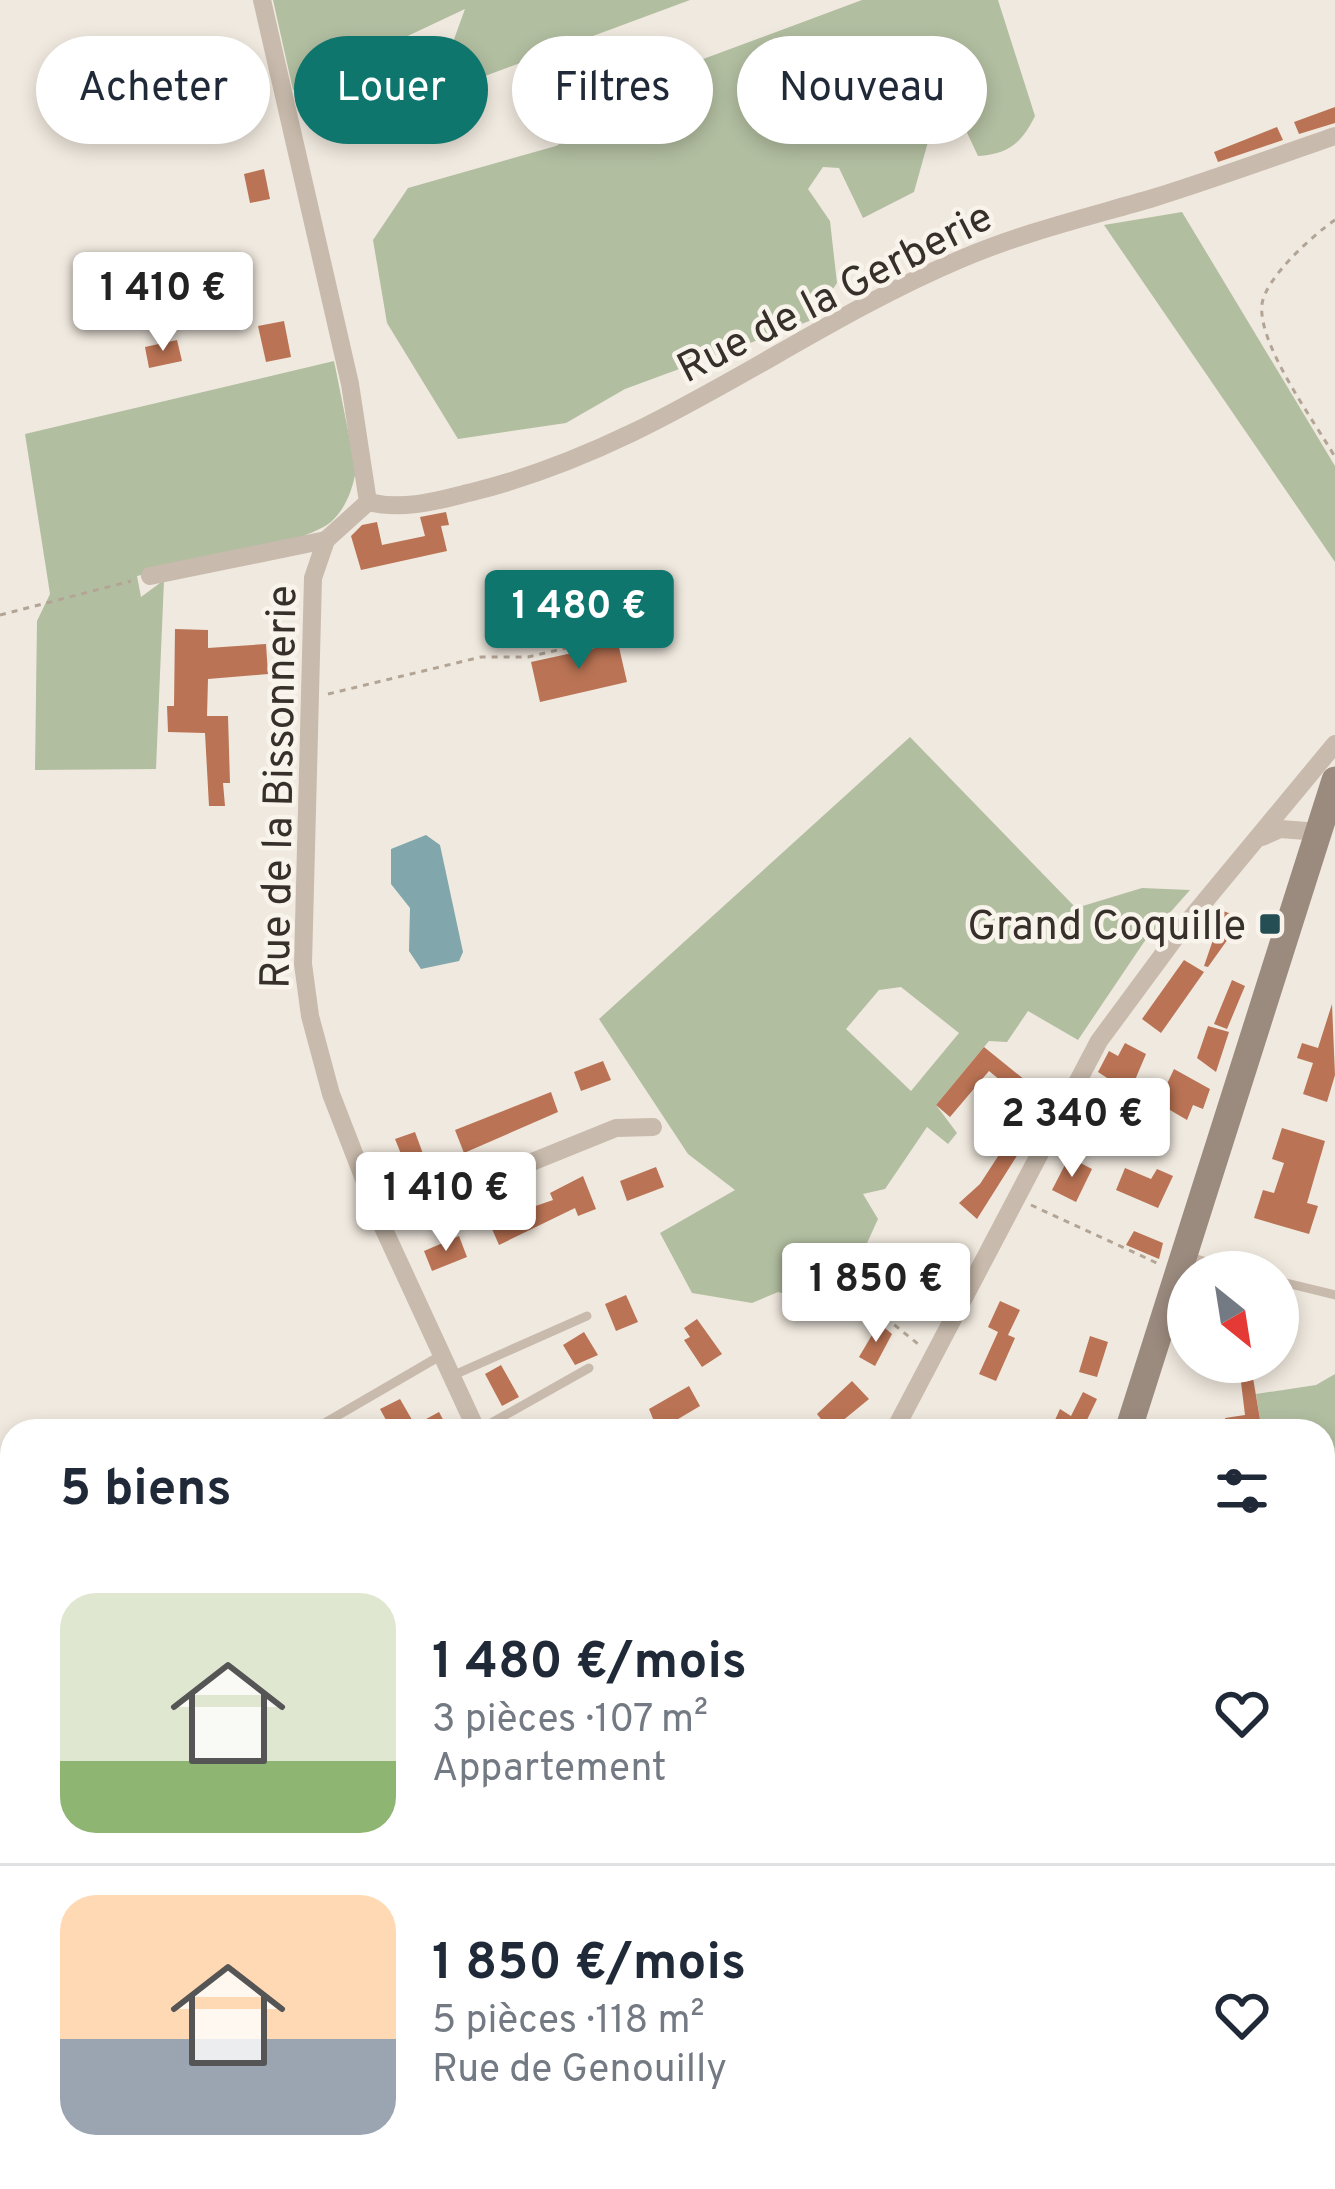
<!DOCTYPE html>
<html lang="fr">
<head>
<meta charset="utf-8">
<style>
  :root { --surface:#fff; --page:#f6f6f7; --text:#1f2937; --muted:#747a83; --line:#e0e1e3; --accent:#0f766e }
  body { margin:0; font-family:Overpass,sans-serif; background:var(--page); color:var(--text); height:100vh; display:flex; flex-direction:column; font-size:45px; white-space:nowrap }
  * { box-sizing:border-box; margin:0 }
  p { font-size:39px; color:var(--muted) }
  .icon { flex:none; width:66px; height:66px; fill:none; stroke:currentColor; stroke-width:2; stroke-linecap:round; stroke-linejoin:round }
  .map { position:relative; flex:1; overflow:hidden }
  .sheet { position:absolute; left:0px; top:1419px; width:1335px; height:771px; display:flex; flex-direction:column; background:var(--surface); border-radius:36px 36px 0 0; box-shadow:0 6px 18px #0003 }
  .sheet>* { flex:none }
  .hud { position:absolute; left:36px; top:36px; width:1263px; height:108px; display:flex; gap:24px }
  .needle { width:78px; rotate:150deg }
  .controls { position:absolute; left:1167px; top:1251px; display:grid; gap:24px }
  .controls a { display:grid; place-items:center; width:132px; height:132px; border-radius:50%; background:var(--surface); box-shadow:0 6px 18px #0003; font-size:60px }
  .price { position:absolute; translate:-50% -102px; padding:0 27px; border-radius:12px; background:#fff; color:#222; font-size:39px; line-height:78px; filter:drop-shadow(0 3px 6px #0008) }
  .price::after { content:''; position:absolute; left:50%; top:72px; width:36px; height:27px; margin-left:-18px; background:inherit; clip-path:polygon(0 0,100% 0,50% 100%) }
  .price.active { background:var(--accent); color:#fff }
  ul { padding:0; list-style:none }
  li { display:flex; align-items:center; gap:36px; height:300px; padding:0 60px }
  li+li { border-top:3px solid var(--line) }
  li span { display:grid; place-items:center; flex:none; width:336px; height:240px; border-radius:36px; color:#555 }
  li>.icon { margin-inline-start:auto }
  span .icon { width:144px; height:144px; fill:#fffc; stroke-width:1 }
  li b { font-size:51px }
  h2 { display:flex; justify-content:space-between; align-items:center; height:144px; padding:0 60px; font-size:51px }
  .pill { padding:0 42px; border-radius:54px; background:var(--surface); box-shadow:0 6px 18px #0003; font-size:42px; line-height:108px }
  .pill.active { background:var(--accent); color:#fff }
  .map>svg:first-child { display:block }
</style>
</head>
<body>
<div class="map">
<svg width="1335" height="2189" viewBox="0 0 1335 2189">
  <rect width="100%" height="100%" fill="#f0e9df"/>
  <g fill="#b2bea0" fill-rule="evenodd">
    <path d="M 273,0 L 690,0 L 466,83 L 445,64 L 465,9 L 293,90 Z"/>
    <path d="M 862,0 L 998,0 L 1035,116 C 1022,143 1008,154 978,156 L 962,122 L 933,124 L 914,192 L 863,218 L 839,168 L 823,167 L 808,189 L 830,221 L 837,283 L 812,320 L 625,389 L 566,423 L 458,439 L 387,323 L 373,240 L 408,188 L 556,146 L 695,62 Z"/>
    <path d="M 1182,212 L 1335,466 L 1335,562 L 1104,225 Z"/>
    <path d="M 334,361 L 356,470 C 353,488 346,508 332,521 C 306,545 177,567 137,576 L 141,597 L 164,580 L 156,769 L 35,770 L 37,621 L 50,594 L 25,434 Z"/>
    <path d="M 910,737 L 1076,908 L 1142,888 L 1190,890 L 1144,942 L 1078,1040 L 1028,1011 L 1007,1042 L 989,1041 L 936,1105 L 957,1133 L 948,1144 L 927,1127 L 885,1189 L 863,1194 L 878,1219 L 862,1254 C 833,1264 818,1269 808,1299 L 778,1292 L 752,1303 L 692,1293 L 660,1233 L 735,1190 L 688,1154 L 599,1019 ZM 901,987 L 959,1033 L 911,1091 L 846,1029 L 879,990 Z"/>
    <path d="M 1335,1374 L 1335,1559 L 1323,1555 L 1323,1431 L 1262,1431 L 1256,1394 L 1316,1385 Z"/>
    <path d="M 12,1593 L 12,2037 L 0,2036 L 0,1598 Z"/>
    <path d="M 1323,1659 L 1335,1663 L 1335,2128 L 1323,2127 Z"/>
  </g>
  <path fill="#81a6ab" d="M 426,835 L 440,845 L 463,952 L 459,961 L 421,969 L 409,951 L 410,908 L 391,884 L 391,849 Z"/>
  <g fill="#ba7354">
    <path d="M 241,106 L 246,135 L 221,139 L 216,109 Z"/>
    <path d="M 1335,107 L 1335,123 L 1299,134 L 1294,122 Z"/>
    <path d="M 1277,127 L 1283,140 L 1218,162 L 1214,152 Z"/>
    <path d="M 264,169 L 270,199 L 250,203 L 244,174 Z"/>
    <path d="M 284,321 L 291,357 L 266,362 L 258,326 Z"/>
    <path d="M 177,340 L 182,361 L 149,368 L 145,347 Z"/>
    <path d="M 446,512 L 449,525 L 441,526 L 447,551 L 361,570 L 351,536 L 362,525 L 377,522 L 382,545 L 425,536 L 420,517 Z"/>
    <path d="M 175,629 L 208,630 L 208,648 L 266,644 L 268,674 L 208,679 L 207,716 L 228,716 L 230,783 L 223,783 L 225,806 L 209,806 L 205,733 L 168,732 L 167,706 L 174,706 Z"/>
    <path d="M 618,643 L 627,682 L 540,702 L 531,662 Z"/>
    <path d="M 1223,911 L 1243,918 L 1208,967 L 1204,966 Z"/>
    <path d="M 1184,960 L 1204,972 L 1161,1033 L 1142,1019 Z"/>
    <path d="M 1232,980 L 1245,986 L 1227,1029 L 1214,1024 Z"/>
    <path d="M 1332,1004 L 1335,1075 L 1327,1102 L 1303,1094 L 1313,1063 L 1297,1058 L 1302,1043 L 1318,1048 Z"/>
    <path d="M 1208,1026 L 1229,1032 L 1216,1072 L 1197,1058 Z"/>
    <path d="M 1125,1043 L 1146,1054 L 1135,1080 L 1154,1090 L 1147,1104 L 1098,1072 L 1109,1051 L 1118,1056 Z"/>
    <path d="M 984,1047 L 1051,1101 L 1042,1115 L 989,1071 L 950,1117 L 936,1105 Z"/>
    <path d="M 603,1061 L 611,1080 L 581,1091 L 574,1072 Z"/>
    <path d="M 1174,1069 L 1210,1089 L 1203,1109 L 1193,1105 L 1187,1120 L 1158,1103 Z"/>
    <path d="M 551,1092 L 558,1112 L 464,1153 L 455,1130 Z"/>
    <path d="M 1282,1128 L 1325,1141 L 1307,1203 L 1318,1206 L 1309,1234 L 1254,1218 L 1263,1190 L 1274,1193 L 1284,1163 L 1272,1159 Z"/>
    <path d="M 415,1132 L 426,1162 L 407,1169 L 395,1139 Z"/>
    <path d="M 1006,1144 L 1018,1154 L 977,1219 L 959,1203 L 980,1184 Z"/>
    <path d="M 1069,1157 L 1092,1169 L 1076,1202 L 1052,1190 Z"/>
    <path d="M 656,1167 L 664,1187 L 627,1201 L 620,1181 Z"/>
    <path d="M 1125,1168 L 1151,1179 L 1157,1169 L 1173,1176 L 1158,1208 L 1116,1190 Z"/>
    <path d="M 583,1176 L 596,1209 L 578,1216 L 575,1208 L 499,1245 L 489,1222 L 553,1200 L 550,1193 Z"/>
    <path d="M 1134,1231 L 1163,1243 L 1159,1259 L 1126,1245 Z"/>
    <path d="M 459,1236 L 467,1257 L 432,1271 L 424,1251 Z"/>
    <path d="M 626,1295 L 638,1322 L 616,1331 L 605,1304 Z"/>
    <path d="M 1000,1301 L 1020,1310 L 1008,1335 L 1015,1338 L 996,1381 L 979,1374 L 998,1332 L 988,1327 Z"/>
    <path d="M 697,1319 L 722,1354 L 702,1367 L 684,1340 L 690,1337 L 684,1328 Z"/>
    <path d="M 879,1323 L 892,1334 L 875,1366 L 859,1357 Z"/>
    <path d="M 584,1332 L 598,1355 L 575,1365 L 563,1345 Z"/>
    <path d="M 1090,1336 L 1108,1342 L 1097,1377 L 1079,1372 Z"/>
    <path d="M 501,1365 L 519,1397 L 502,1406 L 485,1374 Z"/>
    <path d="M 1252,1372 L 1262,1431 L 1227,1431 L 1225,1418 L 1245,1415 L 1240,1374 Z"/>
    <path d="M 852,1381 L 869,1399 L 830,1431 L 817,1414 Z"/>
    <path d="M 689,1386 L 700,1406 L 658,1431 L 649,1409 Z"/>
    <path d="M 1083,1392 L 1097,1399 L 1085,1424 L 1098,1431 L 1050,1431 L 1060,1409 L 1071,1416 Z"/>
    <path d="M 400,1399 L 415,1425 L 439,1412 L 446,1425 L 436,1431 L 392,1431 L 380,1409 Z"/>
  </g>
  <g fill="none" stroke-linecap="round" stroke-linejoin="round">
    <g stroke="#b3a596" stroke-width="3" stroke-dasharray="6 6" stroke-linecap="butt">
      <path d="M 1335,220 C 1313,235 1266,277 1262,304 C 1257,344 1315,422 1335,457"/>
      <path d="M 0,615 L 131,581"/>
      <path d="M 328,694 L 481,657 L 528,657 L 605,639"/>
      <path d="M 1031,1205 L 1159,1264"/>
      <path d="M 829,1272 L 918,1344"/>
      <path d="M 0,1587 L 12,1583"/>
    </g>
    <g stroke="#c8baac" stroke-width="9">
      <path d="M 1190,1257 L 1239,1272"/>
      <path d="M 1278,1281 L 1335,1295"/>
      <path d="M 454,1375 L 587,1316"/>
      <path d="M 311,1431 L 440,1356"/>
      <path d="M 477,1431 L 589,1368"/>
    </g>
    <g stroke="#c8baac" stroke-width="18">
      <path d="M 262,0 L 350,384 L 368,502 L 326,540 L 313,578 L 303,964 L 310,1016 L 331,1094 L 381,1223 L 477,1431"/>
      <path d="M 368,502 C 406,511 439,500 476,491 C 659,445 793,330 961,259 C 1024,232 1088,217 1153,198 C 1214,179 1274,157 1335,136"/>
      <path d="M 150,576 L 326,540"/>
      <path d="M 1262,837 L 1280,829 L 1320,832"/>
      <path d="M 381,1223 L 616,1128 L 653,1127"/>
      <path d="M 894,1431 L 1099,1041 L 1181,930 L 1335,744"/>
    </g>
    <g stroke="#9b8a7e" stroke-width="27">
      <path d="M 1128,1431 L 1335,780"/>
      <path d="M 869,2189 L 872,2178"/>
    </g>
    <g stroke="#564a42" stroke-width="33">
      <path d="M 0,2100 L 12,2101"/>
      <path d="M 0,2142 L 12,2145"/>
      <path d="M 1323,2170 L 1335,2172"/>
      <path d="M 175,2178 L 220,2189"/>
      <path d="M 314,2178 L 381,2189"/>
      <path d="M 502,2178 L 571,2189"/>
      <path d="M 896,2178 L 898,2189"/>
    </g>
  </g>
  <rect fill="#244d54" stroke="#f8f3eb" stroke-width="4.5" x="1258" y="912" width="24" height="24" rx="6"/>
  <g text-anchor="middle" stroke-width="9" stroke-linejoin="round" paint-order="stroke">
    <g font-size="42" fill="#362f2a" stroke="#f8f3eb">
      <text transform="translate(834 291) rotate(-27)" y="15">Rue de la Gerberie</text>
      <text transform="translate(277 787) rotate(-89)" y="15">Rue de la Bissonnerie</text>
    </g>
    <g font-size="42" fill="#362f2a" stroke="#f8f3eb" text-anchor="end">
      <text x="1246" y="939">Grand Coquille</text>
    </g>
  </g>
</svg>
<div class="controls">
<a><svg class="needle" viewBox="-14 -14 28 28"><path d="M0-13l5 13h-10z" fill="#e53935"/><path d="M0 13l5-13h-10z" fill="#747a83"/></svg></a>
</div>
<b class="price" style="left:163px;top:354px">1 410 €</b>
<b class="price active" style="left:579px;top:672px">1 480 €</b>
<b class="price" style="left:1072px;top:1180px">2 340 €</b>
<b class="price" style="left:446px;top:1254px">1 410 €</b>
<b class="price" style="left:876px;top:1345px">1 850 €</b>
<div class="hud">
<a class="pill">Acheter</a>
<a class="pill active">Louer</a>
<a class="pill">Filtres</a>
<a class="pill">Nouveau</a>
</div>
<section class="sheet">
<h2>5 biens<svg class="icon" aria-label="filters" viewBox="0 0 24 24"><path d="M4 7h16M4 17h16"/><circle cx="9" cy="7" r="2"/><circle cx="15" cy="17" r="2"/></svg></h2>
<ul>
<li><span style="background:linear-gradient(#dfe7d0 70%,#8fb573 0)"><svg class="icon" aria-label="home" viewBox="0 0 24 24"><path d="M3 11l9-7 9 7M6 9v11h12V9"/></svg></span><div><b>1 480 €/mois</b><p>3 pièces · 107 m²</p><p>Appartement</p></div><svg class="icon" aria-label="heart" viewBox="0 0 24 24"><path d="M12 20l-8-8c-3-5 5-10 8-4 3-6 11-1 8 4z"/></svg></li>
<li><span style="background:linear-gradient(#ffd9b3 60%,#9aa5b1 0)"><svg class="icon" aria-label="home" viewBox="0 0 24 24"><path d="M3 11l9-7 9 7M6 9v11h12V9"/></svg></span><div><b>1 850 €/mois</b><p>5 pièces · 118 m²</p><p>Rue de Genouilly</p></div><svg class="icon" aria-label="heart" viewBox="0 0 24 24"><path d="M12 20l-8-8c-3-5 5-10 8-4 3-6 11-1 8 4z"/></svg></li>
</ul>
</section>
</div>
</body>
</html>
